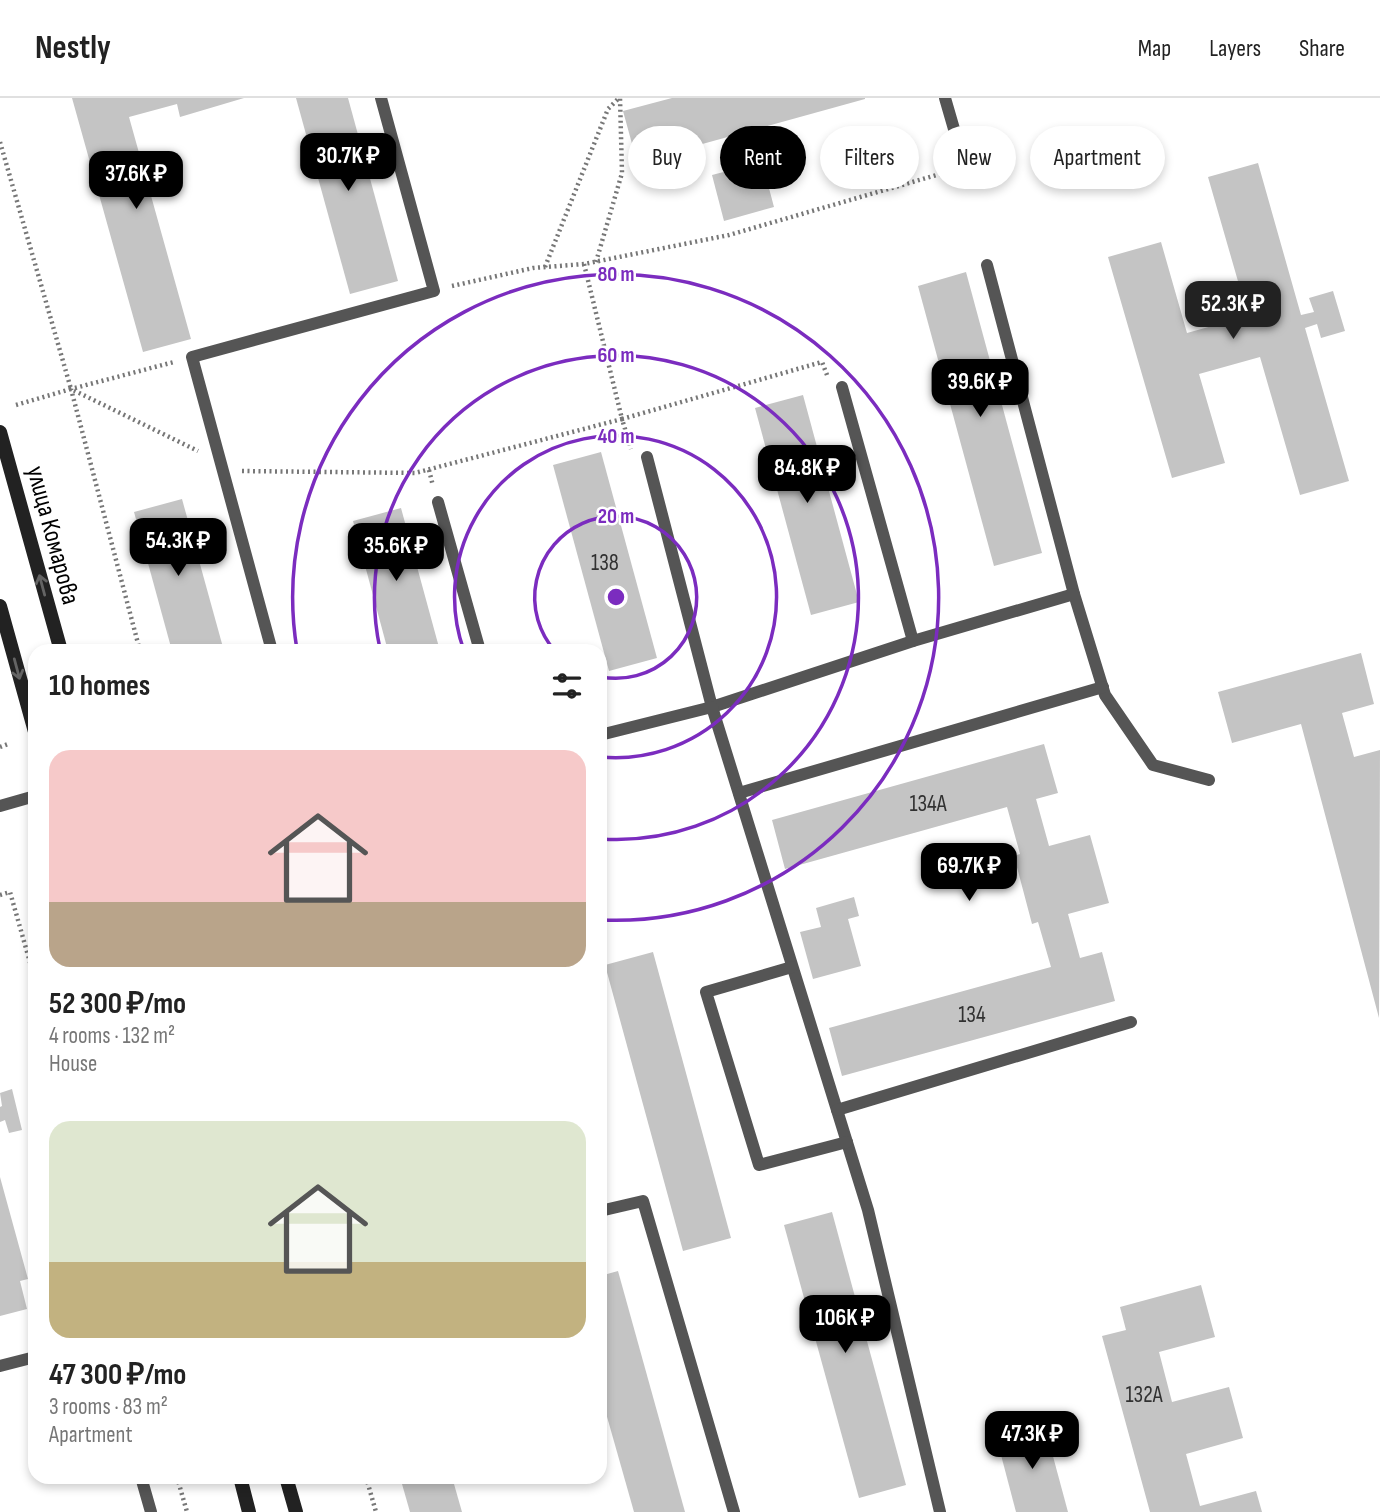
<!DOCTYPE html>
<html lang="en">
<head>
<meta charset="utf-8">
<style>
  :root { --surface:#fff; --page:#f2f2f2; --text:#222; --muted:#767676; --line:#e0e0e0; --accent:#000 }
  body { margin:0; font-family:"Sofia Sans Condensed",sans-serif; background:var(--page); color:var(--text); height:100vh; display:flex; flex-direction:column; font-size:26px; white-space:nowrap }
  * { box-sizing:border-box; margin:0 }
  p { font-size:23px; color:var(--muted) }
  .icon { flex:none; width:38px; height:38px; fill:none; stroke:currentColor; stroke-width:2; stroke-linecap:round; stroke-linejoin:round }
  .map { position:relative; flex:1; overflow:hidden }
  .drawer { position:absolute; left:28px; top:546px; width:579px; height:840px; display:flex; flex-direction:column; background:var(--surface); border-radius:21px; box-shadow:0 4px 10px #0003 }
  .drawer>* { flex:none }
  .hud { position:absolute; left:628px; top:28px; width:646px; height:63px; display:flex; gap:14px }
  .price { position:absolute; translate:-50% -60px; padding:0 16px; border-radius:14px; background:var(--accent); color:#fff; font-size:23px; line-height:46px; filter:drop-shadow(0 2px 4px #0008) }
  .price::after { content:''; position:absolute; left:50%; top:42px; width:21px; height:16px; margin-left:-10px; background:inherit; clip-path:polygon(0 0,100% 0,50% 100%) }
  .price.selected { background:#222; color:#fff }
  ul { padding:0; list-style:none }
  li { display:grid; align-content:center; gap:14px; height:371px; padding:0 21px }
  li span { display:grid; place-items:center; height:217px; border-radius:21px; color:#555 }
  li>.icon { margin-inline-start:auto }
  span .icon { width:126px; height:126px; fill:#fffc; stroke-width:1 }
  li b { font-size:30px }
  h2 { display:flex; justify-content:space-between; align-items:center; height:84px; padding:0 21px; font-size:30px }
  .tag { padding:0 24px; border-radius:32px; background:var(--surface); box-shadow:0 4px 10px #0003; font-size:24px; line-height:63px }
  .tag.selected { background:var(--accent); color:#fff }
  header { display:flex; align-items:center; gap:42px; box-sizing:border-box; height:98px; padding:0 35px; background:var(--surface); border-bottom:2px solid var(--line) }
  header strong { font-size:33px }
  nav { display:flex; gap:38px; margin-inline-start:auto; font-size:24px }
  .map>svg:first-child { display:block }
</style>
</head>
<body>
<header>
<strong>Nestly</strong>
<nav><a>Map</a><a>Layers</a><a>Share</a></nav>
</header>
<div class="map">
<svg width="1380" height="1414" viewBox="0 0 1380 1414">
  <rect width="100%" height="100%" fill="#fff"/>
  <g fill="#c4c4c4">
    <path d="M 72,0 L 244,0 L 180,19 L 177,6 L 129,19 L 191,241 L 143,254 Z"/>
    <path d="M 296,0 L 348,0 L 398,183 L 350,196 Z"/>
    <path d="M 672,0 L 865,0 L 865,1 L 637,64 L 623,13 Z"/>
    <path d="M 762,64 L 774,109 L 724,123 L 712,77 Z"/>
    <path d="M 1258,65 L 1301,217 L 1314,214 L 1309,200 L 1333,193 L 1345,233 L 1321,240 L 1317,226 L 1305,230 L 1349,383 L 1300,397 L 1260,259 L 1199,276 L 1225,365 L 1172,380 L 1108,159 L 1161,144 L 1187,235 L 1248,218 L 1208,79 Z"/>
    <path d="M 966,174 L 1042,455 L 994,468 L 918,188 Z"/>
    <path d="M 803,297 L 859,504 L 811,517 L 755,310 Z"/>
    <path d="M 601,354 L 657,560 L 609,573 L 553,367 Z"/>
    <path d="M 182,401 L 224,553 L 172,553 L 134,414 Z"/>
    <path d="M 401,410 L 440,553 L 388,553 L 353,423 Z"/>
    <path d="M 1361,555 L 1374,606 L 1342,615 L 1354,659 L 1380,652 L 1379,920 L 1301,626 L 1232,645 L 1218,594 Z"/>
    <path d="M 1044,646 L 1058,695 L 1036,701 L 1049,748 L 1090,737 L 1109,805 L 1068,816 L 1080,860 L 1102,854 L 1115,903 L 842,978 L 829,930 L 1051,869 L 1038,824 L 1032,826 L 1014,758 L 1020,756 L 1007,709 L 785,771 L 772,722 Z"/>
    <path d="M 854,799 L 859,818 L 848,821 L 861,868 L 813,881 L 800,834 L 821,829 L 816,810 Z"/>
    <path d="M 653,854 L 731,1140 L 683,1153 L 605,867 Z"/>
    <path d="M 12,991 L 22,1032 L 9,1035 L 5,1022 L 0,1024 L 0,1009 L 2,1008 L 0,995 Z"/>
    <path d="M 0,1079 L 28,1181 L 20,1183 L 27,1211 L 0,1218 Z"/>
    <path d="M 832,1114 L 906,1387 L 859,1400 L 784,1127 Z"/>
    <path d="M 618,1173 L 685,1414 L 634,1414 L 600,1294 L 600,1178 Z"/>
    <path d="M 1201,1187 L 1215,1239 L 1159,1254 L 1172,1304 L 1229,1289 L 1243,1340 L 1186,1356 L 1200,1408 L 1256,1393 L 1262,1414 L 1150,1414 L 1102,1238 L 1126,1232 L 1120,1209 Z"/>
    <path d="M 1044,1325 L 1068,1414 L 1016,1414 L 996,1338 Z"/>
    <path d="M 400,1379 L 452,1379 L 462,1414 L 410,1414 Z"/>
  </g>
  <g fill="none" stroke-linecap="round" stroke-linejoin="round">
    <g stroke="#777" stroke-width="4.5" stroke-dasharray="2 3.5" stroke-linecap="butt">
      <path d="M 0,44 L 71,291"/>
      <path d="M 596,164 L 622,75 L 620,0"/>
      <path d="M 584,166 L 622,321 L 822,264 L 827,277"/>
      <path d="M 545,169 L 608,11 L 619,0"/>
      <path d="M 452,188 L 533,170 L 584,166 L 729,137 L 947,74"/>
      <path d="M 16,307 L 71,291 L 198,353"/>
      <path d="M 429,372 L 433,388"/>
      <path d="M 242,373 L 415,375 L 622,321 L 631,351"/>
      <path d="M 140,553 L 71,291 L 174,264"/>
      <path d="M 0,649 L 8,646"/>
      <path d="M 0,797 L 10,794 L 35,882"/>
      <path d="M 177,1379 L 187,1414"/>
      <path d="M 366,1379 L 376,1414"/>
    </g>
    <g stroke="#555" stroke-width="12">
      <path d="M 945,0 L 965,69"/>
      <path d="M 987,167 L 1074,496"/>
      <path d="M 842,289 L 913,543"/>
      <path d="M 647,359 L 712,609 L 913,543 L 1074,496 L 1105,597 L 1153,667 L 1209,682"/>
      <path d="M 438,404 L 480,553"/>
      <path d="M 272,553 L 192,259 L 434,193 L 381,0"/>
      <path d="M 600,637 L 712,609 L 868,1112 L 940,1414"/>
      <path d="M 739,695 L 1103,589"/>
      <path d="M 0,708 L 35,698"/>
      <path d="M 792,869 L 706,894 L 759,1067 L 847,1044"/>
      <path d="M 837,1012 L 1131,924"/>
      <path d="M 600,1113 L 643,1103 L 734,1414"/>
      <path d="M 0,1268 L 35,1259"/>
      <path d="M 141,1379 L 151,1414"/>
    </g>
    <g stroke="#222" stroke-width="14">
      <path d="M 0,334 L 61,553"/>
      <path d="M 0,508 L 35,634"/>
      <path d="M 240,1379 L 249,1414"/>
      <path d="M 286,1379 L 296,1414"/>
    </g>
  </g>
  <defs><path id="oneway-shaft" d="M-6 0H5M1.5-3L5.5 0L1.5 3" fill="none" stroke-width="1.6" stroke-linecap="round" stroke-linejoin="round" transform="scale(1.75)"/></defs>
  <g stroke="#646464">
    <use href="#oneway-shaft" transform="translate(42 487) rotate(-105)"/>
    <use href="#oneway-shaft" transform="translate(17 571) rotate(75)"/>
  </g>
  <g fill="none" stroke="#7b2cbf" stroke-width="3.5">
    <path d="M555 553A81 81 0 1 1 601 579"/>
    <path d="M464 553A161 161 0 1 1 601 659"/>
    <path d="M380 551A242 242 0 1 1 601 741"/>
    <path d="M297 552A323 323 0 1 1 602 822"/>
  </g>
  <g text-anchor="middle" stroke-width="5" stroke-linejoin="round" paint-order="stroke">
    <g font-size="23" fill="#313131">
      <text x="605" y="472">138</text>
      <text x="928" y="713">134А</text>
      <text x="972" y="924">134</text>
      <text x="1144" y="1304">132А</text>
    </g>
    <g font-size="26" fill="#000" stroke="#fff">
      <text transform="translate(54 437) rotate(75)" y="9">улица Комарова</text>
    </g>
  </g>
  <circle cx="616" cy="499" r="10" fill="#7b2cbf" stroke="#fff" stroke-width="3.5"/>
  <g font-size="21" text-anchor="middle" font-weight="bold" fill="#7b2cbf" stroke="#fff" stroke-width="5" stroke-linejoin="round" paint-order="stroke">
    <text x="616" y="183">80 m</text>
    <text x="616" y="264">60 m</text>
    <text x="616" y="345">40 m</text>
    <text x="616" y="425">20 m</text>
  </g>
</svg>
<b class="price" style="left:348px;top:95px">30.7K ₽</b>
<b class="price" style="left:136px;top:113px">37.6K ₽</b>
<b class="price selected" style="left:1233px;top:243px">52.3K ₽</b>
<b class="price" style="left:980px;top:321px">39.6K ₽</b>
<b class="price" style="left:807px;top:407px">84.8K ₽</b>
<b class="price" style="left:178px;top:480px">54.3K ₽</b>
<b class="price" style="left:396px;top:485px">35.6K ₽</b>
<b class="price" style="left:969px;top:805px">69.7K ₽</b>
<b class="price" style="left:845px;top:1257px">106K ₽</b>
<b class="price" style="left:1032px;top:1373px">47.3K ₽</b>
<div class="hud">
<a class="tag">Buy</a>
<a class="tag selected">Rent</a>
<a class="tag">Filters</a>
<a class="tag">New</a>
<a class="tag">Apartment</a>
</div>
<section class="drawer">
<h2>10 homes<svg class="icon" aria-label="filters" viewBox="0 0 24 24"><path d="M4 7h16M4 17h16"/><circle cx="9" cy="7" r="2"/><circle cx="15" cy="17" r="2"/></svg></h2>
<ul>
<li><span style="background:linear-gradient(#f6c9c9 70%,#b9a48a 0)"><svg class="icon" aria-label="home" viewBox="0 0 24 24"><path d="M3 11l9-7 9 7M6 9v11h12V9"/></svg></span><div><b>52 300 ₽/mo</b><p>4 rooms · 132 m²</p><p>House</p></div></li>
<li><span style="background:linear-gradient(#dfe7d0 65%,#c2b280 0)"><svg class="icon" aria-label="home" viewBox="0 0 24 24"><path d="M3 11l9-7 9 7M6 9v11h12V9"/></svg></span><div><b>47 300 ₽/mo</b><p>3 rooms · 83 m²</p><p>Apartment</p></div></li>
</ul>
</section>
</div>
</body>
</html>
